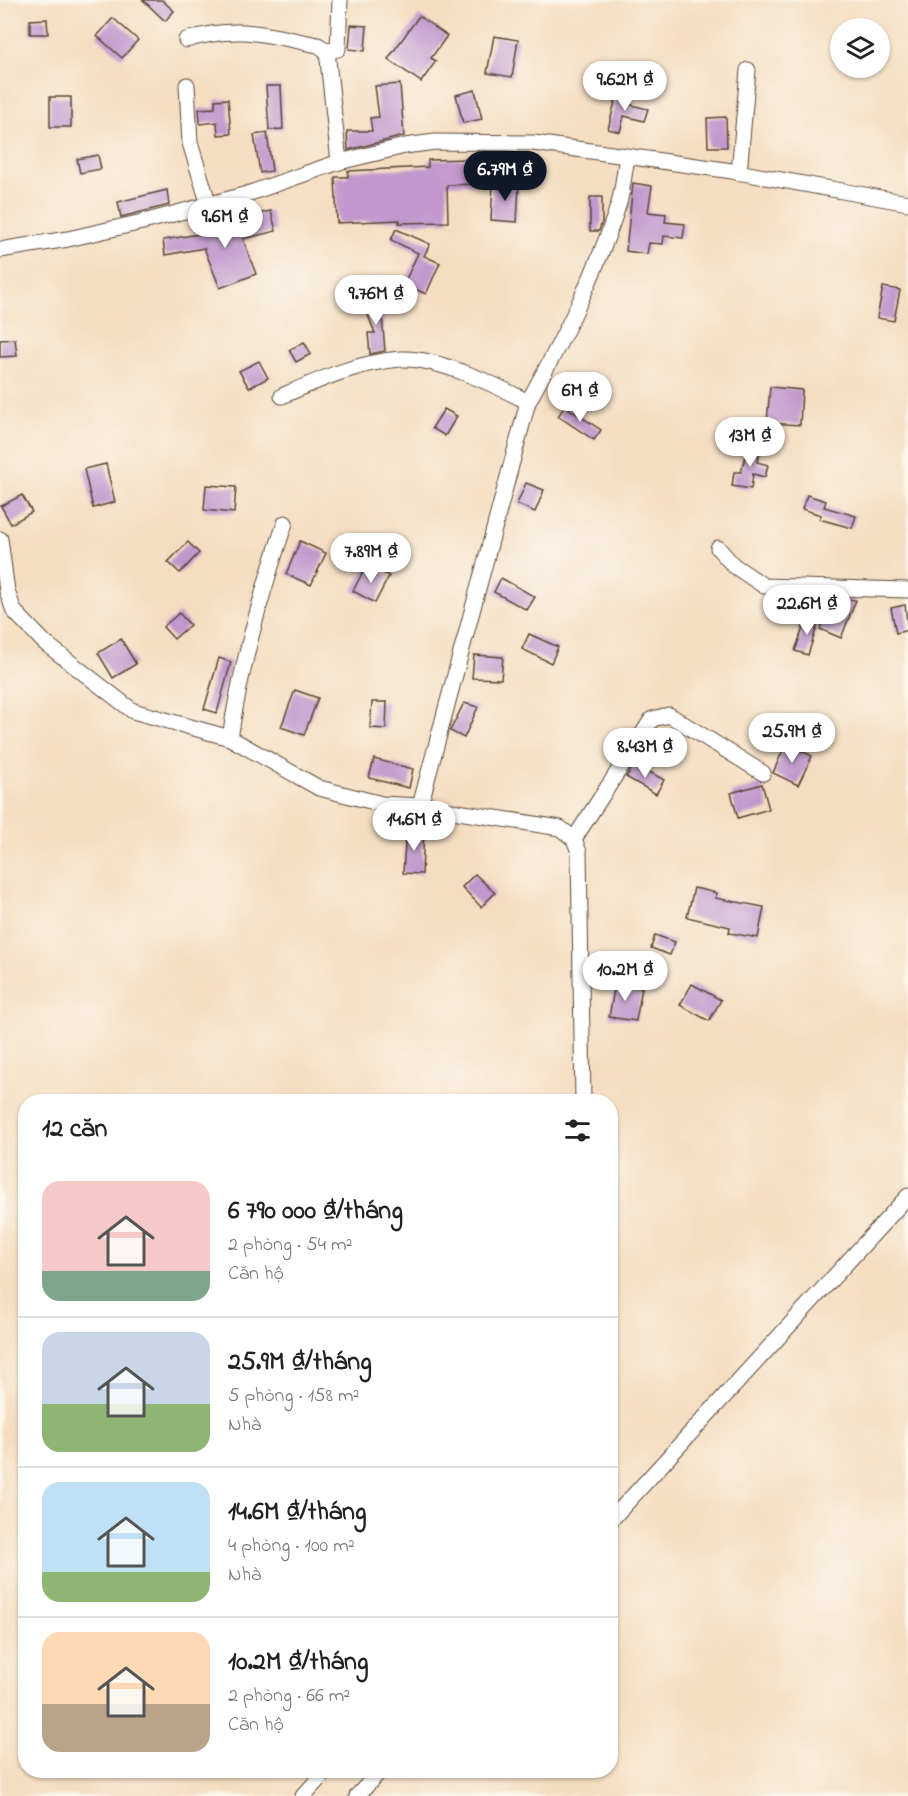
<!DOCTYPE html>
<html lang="vi">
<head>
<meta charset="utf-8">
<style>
  :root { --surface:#fff; --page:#f2f2f2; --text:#222; --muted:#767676; --line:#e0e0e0; --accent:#111827 }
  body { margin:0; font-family:"Indie Flower",sans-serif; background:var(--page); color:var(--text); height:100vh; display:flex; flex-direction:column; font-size:22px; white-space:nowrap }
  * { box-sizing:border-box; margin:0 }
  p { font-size:20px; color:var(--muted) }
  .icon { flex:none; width:33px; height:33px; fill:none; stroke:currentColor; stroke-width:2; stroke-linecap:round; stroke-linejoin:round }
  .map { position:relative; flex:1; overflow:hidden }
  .details { position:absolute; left:18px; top:1094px; width:600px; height:684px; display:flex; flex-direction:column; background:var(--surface); border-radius:24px; box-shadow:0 2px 4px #0004 }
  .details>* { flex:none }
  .buttons { position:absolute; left:830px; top:18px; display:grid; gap:12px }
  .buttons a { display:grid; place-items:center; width:60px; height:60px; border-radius:50%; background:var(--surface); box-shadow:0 2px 4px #0004; font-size:30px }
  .price { position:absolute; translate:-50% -51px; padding:0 14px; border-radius:21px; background:#fff; color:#222; font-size:20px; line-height:39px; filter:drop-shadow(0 2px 3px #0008) }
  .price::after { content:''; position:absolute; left:50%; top:36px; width:18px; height:14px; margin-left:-9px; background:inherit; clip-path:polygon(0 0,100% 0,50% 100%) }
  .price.selected { background:var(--accent); color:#fff }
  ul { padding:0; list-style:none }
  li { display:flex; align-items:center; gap:18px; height:150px; padding:0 24px }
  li+li { border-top:2px solid var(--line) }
  li span { display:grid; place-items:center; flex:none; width:168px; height:120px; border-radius:18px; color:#555 }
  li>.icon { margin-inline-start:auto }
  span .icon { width:72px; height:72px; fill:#fffc; stroke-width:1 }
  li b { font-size:26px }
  h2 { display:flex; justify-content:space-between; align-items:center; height:72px; padding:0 24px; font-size:26px }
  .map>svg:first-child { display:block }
</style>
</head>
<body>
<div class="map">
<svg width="908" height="1796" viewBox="0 0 908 1796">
  <rect width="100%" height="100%" fill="#fbf7ec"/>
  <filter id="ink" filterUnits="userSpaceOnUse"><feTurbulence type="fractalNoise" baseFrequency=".0167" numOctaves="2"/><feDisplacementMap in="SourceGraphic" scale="12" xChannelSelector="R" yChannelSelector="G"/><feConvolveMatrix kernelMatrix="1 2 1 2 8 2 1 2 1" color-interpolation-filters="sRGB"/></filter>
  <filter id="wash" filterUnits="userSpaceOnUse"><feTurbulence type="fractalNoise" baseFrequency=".008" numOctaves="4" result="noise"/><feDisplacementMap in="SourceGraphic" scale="24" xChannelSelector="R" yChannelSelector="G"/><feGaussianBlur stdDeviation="1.35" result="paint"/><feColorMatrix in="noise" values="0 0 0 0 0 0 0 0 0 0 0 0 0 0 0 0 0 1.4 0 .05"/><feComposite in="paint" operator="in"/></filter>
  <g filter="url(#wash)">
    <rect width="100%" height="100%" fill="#f5ddc1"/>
    <g id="blocks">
      <g fill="#c198cd">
        <path d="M 143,0 L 162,0 L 174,11 L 165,21 Z"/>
        <path d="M 419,16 L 447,36 L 431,58 L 436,61 L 421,82 L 388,59 Z"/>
        <path d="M 113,18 L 138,40 L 122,58 L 97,36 Z"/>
        <path d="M 47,19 L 48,34 L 30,34 L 30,20 Z"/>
        <path d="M 351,25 L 367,26 L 365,51 L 349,49 Z"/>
        <path d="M 494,36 L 518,40 L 512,77 L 487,73 Z"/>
        <path d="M 400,84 L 404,136 L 348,150 L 347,131 L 372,131 L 370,118 L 379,117 L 375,86 Z"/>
        <path d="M 266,86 L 281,86 L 283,129 L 269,130 Z"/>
        <path d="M 475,90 L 482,119 L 463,123 L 456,95 Z"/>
        <path d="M 618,90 L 630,94 L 627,104 L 648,109 L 644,121 L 624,116 L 620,132 L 608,129 Z"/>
        <rect x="50" y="97" width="21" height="30"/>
        <path d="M 228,99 L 231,134 L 218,135 L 217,122 L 200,124 L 199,109 L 215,108 L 215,100 Z"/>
        <path d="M 726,117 L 727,147 L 708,147 L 707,118 Z"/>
        <path d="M 267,133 L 272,171 L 260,173 L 254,135 Z"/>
        <path d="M 98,155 L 101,169 L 80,173 L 77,159 Z"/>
        <path d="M 470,156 L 483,156 L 483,184 L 447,185 L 448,222 L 399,223 L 400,220 L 337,223 L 335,177 L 348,177 L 348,171 L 428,167 L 428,160 L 470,159 Z"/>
        <path d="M 493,183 L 519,185 L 517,222 L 491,220 Z"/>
        <path d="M 633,183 L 652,186 L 648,212 L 666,214 L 665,222 L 685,224 L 683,238 L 664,236 L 663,244 L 649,243 L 647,254 L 626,251 Z"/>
        <path d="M 167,190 L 169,205 L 121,217 L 118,202 Z"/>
        <path d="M 590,197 L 602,197 L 602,222 L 599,231 L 590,231 Z"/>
        <path d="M 271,211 L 276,231 L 243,239 L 256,274 L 220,288 L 204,248 L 165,255 L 163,240 L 199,234 L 213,228 L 216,235 L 255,223 L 253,215 Z"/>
        <path d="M 396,229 L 430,244 L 424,256 L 440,263 L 426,294 L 404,284 L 418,253 L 391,240 Z"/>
        <path d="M 883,287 L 900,290 L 894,321 L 877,318 Z"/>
        <path d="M 381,298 L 387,314 L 382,316 L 385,351 L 370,354 L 368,333 L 375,333 L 364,305 Z"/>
        <path d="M 15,339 L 17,356 L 0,357 L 0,340 Z"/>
        <path d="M 304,342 L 311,354 L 296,362 L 289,350 Z"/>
        <path d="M 259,361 L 268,378 L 249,388 L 239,371 Z"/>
        <path d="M 770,387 L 802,390 L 800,425 L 767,423 Z"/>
        <path d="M 565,406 L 601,430 L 594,440 L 558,416 Z"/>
        <path d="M 444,409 L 457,416 L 445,436 L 432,428 Z"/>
        <path d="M 750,440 L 758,442 L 757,447 L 761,448 L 757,462 L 768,465 L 765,477 L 753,474 L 751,489 L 732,486 L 734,472 L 741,472 Z"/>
        <path d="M 106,464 L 115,502 L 93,508 L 84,469 Z"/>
        <path d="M 526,483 L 544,490 L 535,512 L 517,504 Z"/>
        <path d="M 206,485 L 236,487 L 234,513 L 204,510 Z"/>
        <path d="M 22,495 L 32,512 L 11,524 L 1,506 Z"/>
        <path d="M 807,495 L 826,501 L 824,507 L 856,516 L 852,528 L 819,519 L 821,515 L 802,509 Z"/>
        <path d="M 300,541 L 326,553 L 311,585 L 286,574 Z"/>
        <path d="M 188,542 L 199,553 L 180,573 L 168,562 Z"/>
        <path d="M 367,564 L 389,576 L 375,603 L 353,591 Z"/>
        <path d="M 501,578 L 535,597 L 527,610 L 494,592 Z"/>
        <path d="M 840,598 L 856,600 L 841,638 L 820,629 L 829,606 L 836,609 Z"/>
        <path d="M 905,605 L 908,630 L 896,633 L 891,608 Z"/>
        <path d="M 179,613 L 190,625 L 174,639 L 163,627 Z"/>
        <path d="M 807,616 L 819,620 L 808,655 L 795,651 Z"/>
        <path d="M 529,634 L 558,647 L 551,663 L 522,649 Z"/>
        <path d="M 121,639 L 136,664 L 113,678 L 98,653 Z"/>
        <path d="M 474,655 L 503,657 L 501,679 L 472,678 Z"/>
        <path d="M 219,658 L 231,662 L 217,713 L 204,709 Z"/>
        <path d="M 295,690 L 318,698 L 304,735 L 281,727 Z"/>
        <path d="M 372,702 L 387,702 L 386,729 L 370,728 Z"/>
        <path d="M 464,703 L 478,707 L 464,738 L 450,731 Z"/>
        <path d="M 786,743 L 812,756 L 798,785 L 773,773 Z"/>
        <path d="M 374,759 L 413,769 L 409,788 L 369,778 Z"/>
        <path d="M 635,764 L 664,780 L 656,794 L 626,777 Z"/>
        <path d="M 762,784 L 769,809 L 738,818 L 731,793 Z"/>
        <path d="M 406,830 L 424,831 L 422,874 L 403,873 Z"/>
        <path d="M 475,874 L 495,893 L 481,907 L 462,887 Z"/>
        <path d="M 694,888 L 717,893 L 715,898 L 764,907 L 758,938 L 729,933 L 730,927 L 687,917 Z"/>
        <path d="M 655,935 L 675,942 L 670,955 L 651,948 Z"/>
        <path d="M 615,984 L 642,988 L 636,1021 L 609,1017 Z"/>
        <path d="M 692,984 L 721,1000 L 709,1021 L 680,1005 Z"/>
      </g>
    </g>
  </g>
  <g filter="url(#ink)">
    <use href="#blocks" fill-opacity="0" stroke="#574536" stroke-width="1.5"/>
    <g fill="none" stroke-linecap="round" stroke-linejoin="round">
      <defs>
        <g id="minor">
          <path d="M 186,40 C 238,24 267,35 318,45 L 327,51 L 339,162"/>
          <path d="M 327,51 L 338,49 L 340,0"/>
          <path d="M 187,85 L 190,143 L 209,205"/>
          <path d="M 739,173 L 748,70"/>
          <path d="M 0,250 L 68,239 L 151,220 L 244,195 L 339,162 L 405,146 L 435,142 L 534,143 L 732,171 L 908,203"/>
          <path d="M 282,396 C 321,379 359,362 401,359 C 437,357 496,385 528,402"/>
          <path d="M 0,539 L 7,591 L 14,611 L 45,643 L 133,711 L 230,738 L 319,788 L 382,804 L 420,806 L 560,828 L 574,839 L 579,852 L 583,1101"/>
          <path d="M 718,548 L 733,565 L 764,586 L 908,590"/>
          <path d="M 230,738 C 241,665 261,594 285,523"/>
          <path d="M 420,806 L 528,402 C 563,339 597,272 619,203 C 623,189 624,172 627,158"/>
          <path d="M 574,839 L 652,719 L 669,715 L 763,773"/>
          <path d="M 610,1521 L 908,1196"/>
          <path d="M 303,1796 L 327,1770"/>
          <path d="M 357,1796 L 381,1770"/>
        </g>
      </defs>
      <use href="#minor" stroke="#574536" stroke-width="17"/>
      <use href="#minor" stroke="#fff" stroke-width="15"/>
    </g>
  </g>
</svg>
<div class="buttons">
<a><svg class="icon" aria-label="layers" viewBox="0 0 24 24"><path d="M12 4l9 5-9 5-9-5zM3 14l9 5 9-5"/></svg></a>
</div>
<b class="price" style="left:625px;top:112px">9.62M ₫</b>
<b class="price selected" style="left:505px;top:202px">6.79M ₫</b>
<b class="price" style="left:225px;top:249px">9.6M ₫</b>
<b class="price" style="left:376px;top:326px">9.76M ₫</b>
<b class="price" style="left:580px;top:423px">6M ₫</b>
<b class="price" style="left:750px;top:468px">13M ₫</b>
<b class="price" style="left:371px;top:584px">7.89M ₫</b>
<b class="price" style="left:807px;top:636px">22.6M ₫</b>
<b class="price" style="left:792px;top:764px">25.9M ₫</b>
<b class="price" style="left:645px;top:779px">8.43M ₫</b>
<b class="price" style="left:414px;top:852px">14.6M ₫</b>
<b class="price" style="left:625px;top:1002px">10.2M ₫</b>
<section class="details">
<h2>12 căn<svg class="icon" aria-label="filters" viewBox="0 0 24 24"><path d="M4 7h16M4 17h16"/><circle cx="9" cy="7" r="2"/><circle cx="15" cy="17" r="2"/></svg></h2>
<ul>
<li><span style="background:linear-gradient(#f6c9c9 75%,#7fa58c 0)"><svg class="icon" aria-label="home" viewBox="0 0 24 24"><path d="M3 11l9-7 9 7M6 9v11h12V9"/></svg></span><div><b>6 790 000 ₫/tháng</b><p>2 phòng · 54 m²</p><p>Căn hộ</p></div></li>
<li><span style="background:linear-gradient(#c9d6e8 60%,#8fb573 0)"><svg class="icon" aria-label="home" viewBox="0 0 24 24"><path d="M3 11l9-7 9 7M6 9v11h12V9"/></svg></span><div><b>25.9M ₫/tháng</b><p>5 phòng · 158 m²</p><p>Nhà</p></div></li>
<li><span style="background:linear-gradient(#bfe0f5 75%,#8fb573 0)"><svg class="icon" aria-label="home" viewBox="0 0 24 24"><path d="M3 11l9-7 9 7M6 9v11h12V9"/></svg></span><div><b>14.6M ₫/tháng</b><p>4 phòng · 100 m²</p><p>Nhà</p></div></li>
<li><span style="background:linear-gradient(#ffd9b3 60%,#b9a48a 0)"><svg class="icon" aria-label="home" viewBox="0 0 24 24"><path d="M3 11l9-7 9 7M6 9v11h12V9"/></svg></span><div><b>10.2M ₫/tháng</b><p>2 phòng · 66 m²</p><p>Căn hộ</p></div></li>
</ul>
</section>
</div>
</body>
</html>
